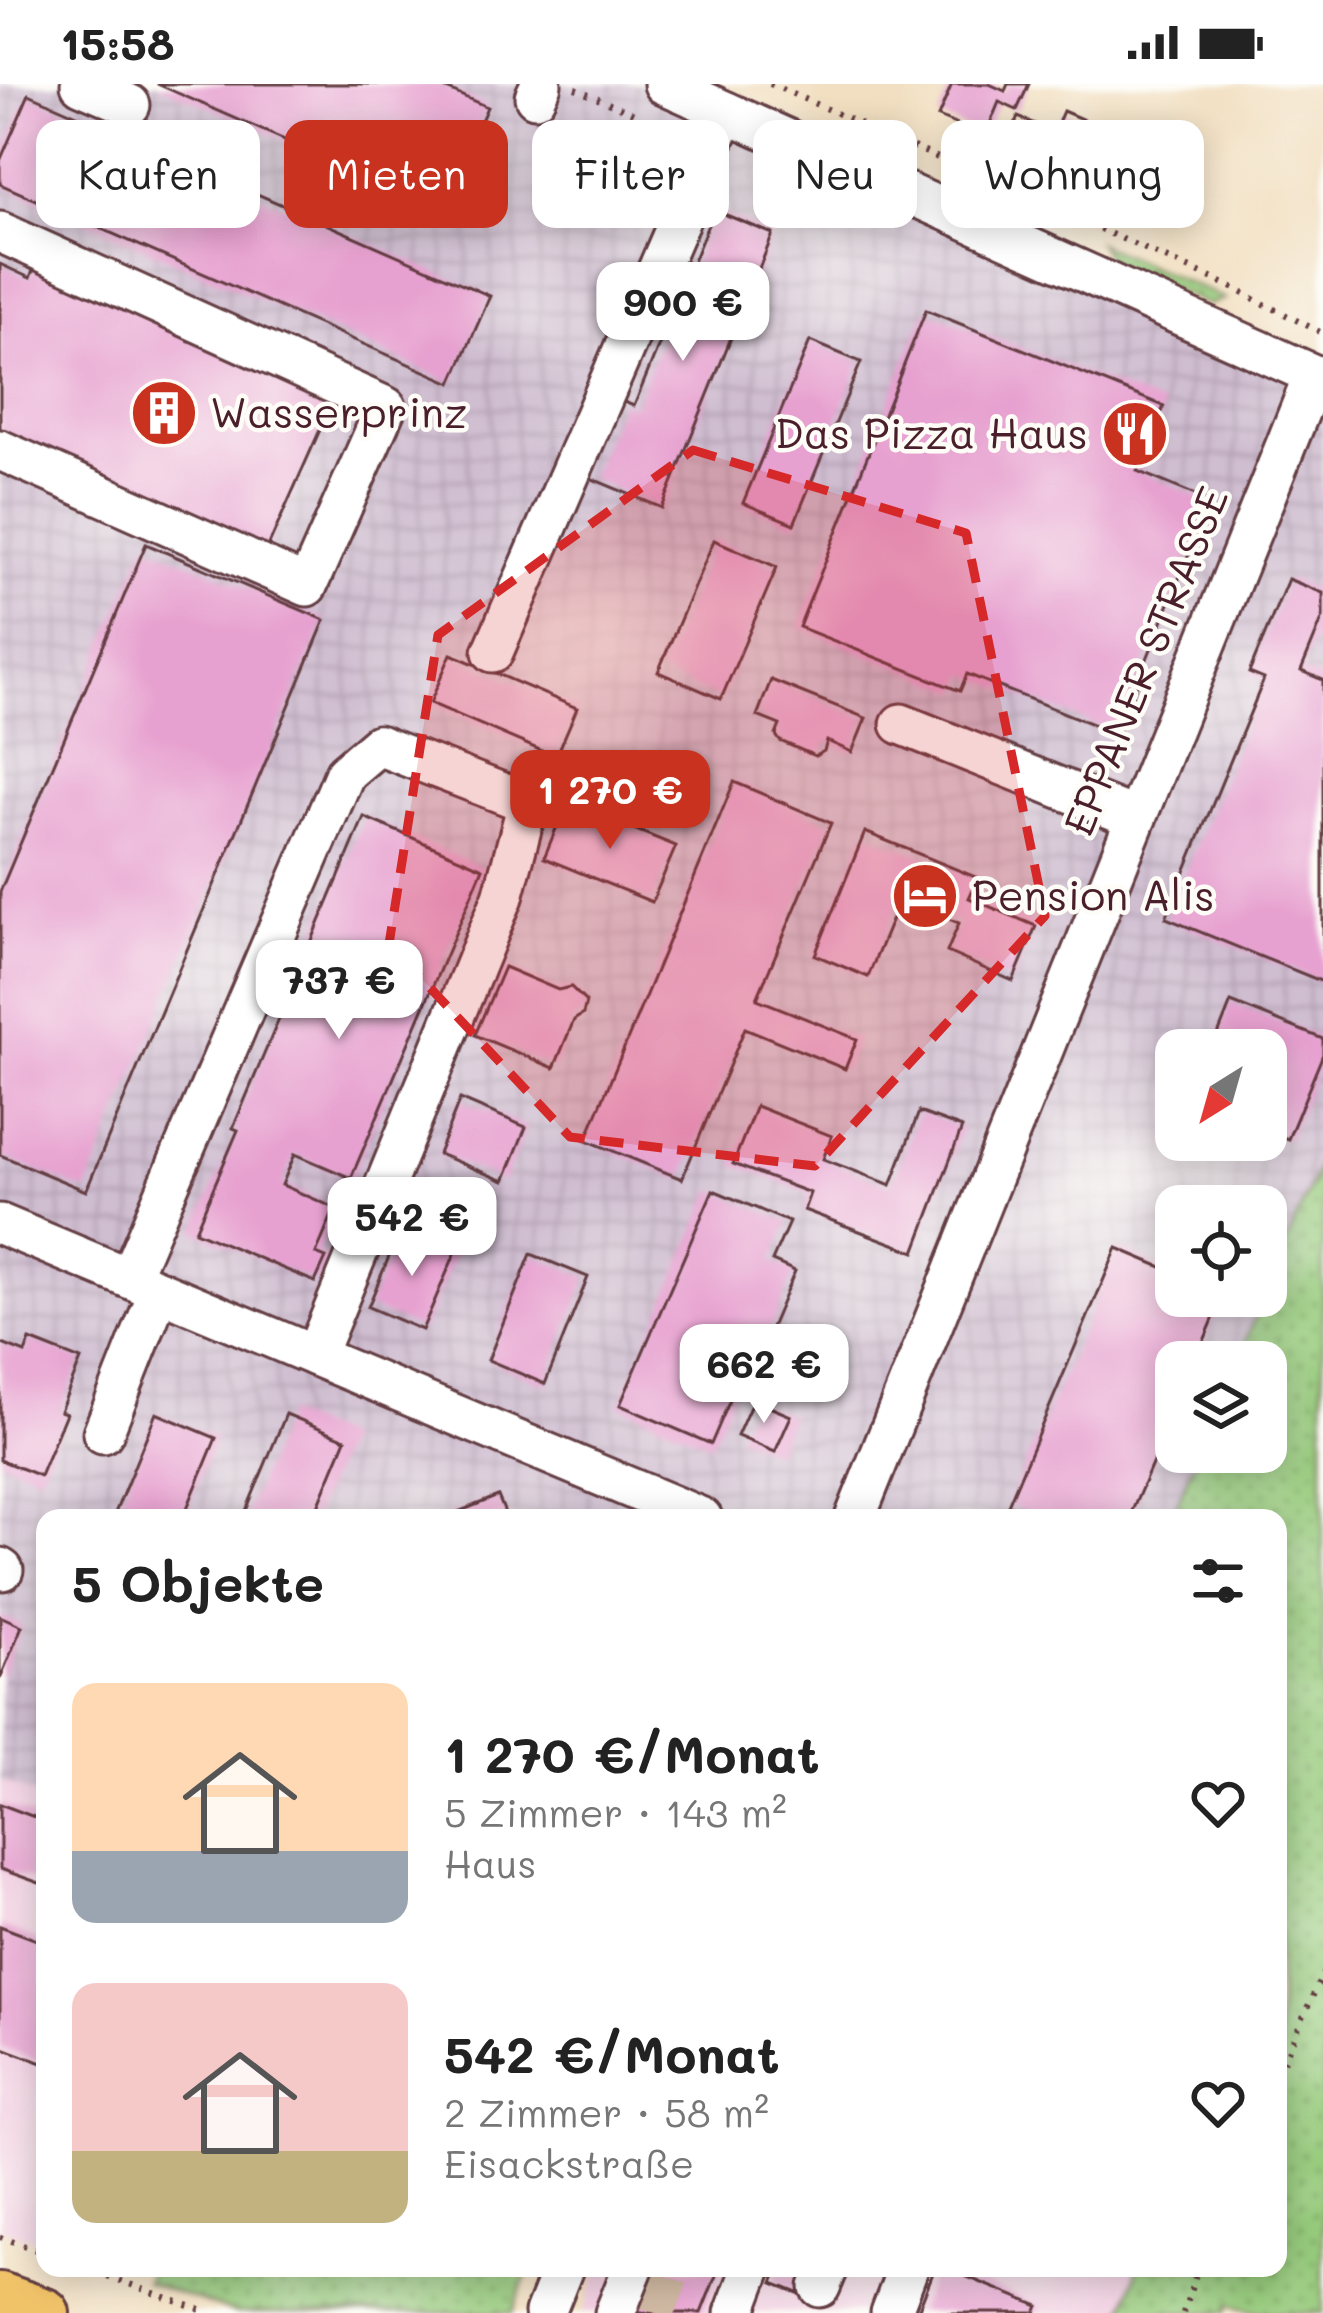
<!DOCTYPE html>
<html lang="de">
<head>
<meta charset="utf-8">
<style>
  :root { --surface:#fff; --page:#f6f6f6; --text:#222; --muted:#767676; --accent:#c8321e }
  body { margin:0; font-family:Mali,sans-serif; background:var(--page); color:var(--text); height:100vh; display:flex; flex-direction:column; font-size:45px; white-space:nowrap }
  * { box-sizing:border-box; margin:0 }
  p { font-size:39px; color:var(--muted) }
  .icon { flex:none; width:66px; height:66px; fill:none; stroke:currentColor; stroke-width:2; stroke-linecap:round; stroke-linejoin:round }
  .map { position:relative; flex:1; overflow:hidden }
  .panel { position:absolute; left:36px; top:1425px; width:1251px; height:768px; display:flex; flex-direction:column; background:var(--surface); border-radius:24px; box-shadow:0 6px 30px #0003 }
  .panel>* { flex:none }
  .guide { position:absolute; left:36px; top:36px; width:1251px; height:108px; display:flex; gap:24px }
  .needle { width:78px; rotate:217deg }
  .controls { position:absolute; left:1155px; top:945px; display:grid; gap:24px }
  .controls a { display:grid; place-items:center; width:132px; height:132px; border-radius:24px; background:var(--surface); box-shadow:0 6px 30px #0003; font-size:60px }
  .price { position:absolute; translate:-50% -102px; padding:0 27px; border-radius:24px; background:#fff; color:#222; font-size:39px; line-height:78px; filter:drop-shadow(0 3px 6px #0008) }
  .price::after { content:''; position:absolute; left:50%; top:72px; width:36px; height:27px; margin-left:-18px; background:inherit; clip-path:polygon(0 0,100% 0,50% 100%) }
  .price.current { background:var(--accent); color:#fff }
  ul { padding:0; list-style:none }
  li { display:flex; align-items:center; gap:36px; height:300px; padding:0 36px }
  li span { display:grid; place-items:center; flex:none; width:336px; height:240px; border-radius:24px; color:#555 }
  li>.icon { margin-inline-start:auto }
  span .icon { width:144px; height:144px; fill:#fffc; stroke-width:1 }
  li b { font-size:51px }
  h2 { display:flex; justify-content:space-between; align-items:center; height:144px; padding:0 36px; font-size:51px }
  .tag { padding:0 42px; border-radius:24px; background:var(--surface); box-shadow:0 6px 30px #0003; font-size:42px; line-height:108px }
  .tag.current { background:var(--accent); color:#fff }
  .status { display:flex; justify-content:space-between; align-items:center; height:84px; padding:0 60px; background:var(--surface); direction:ltr }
  .status svg { height:33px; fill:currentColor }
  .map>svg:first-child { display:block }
</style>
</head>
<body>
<div class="status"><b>15:58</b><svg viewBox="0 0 49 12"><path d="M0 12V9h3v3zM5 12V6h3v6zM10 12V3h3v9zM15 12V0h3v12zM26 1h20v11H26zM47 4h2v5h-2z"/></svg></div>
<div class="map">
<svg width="1323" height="2229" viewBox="0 0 1323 2229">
  <defs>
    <pattern id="industrial-grid" width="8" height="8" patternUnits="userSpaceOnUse" patternTransform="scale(3)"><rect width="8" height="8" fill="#cfbdd0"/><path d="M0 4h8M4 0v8" fill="none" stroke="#b3a2b3"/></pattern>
    <pattern id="grass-dots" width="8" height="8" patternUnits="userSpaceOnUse" patternTransform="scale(3)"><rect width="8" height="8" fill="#96ca7b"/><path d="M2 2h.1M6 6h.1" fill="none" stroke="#83ad6a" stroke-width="1.8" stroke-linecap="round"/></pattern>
  </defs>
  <rect width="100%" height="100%" fill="#fdfcf7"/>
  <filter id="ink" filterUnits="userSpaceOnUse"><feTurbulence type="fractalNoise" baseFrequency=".00833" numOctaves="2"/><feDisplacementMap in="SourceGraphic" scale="24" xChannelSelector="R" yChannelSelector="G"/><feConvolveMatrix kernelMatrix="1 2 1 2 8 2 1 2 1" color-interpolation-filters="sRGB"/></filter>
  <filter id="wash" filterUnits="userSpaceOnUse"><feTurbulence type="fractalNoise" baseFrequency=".004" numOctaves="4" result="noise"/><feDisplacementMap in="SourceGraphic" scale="48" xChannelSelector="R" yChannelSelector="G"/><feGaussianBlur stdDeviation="2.7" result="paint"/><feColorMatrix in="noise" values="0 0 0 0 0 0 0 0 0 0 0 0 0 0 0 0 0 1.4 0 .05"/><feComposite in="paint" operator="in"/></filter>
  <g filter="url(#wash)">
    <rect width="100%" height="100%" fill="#f2dfc1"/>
    <g fill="#f2cfe2">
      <path d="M 0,1696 L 45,1715 L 45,2160 L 0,2144 Z"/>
      <path d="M 599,2184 L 1138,2184 L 1123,2229 L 583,2229 Z"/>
    </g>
    <path fill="url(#industrial-grid)" fill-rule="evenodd" d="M 0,0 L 664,0 L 1323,295 L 1323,1071 L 1266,1208 L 1266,1122 L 1176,1122 L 1176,1212 L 1264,1212 L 1237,1278 L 1176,1278 L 1176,1368 L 1199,1368 L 1171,1434 L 45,1434 L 45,1715 L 0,1696 ZM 1176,966 L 1266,966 L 1266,1056 L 1176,1056 Z"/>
    <g fill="url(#grass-dots)" stroke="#707453" stroke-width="3">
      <path d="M 1098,159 L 1225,215 L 1208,221 L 1110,177 Z"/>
      <path d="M 1323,1071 L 1323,2229 L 1262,2229 L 1229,2221 L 1226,2229 L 1123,2229 L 1138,2184 L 1278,2184 L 1278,1434 L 1171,1434 L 1199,1368 L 1266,1368 L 1266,1278 L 1237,1278 Z"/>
      <path d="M 150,2184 L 530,2184 L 512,2229 L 235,2229 L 145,2198 Z"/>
    </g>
    <g id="blocks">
      <g fill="#e7a1d0">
        <path d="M 157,0 L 435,0 L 487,23 L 442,125 Z"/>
        <path d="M 952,0 L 989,0 L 1005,7 L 1008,0 L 1029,0 L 1017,26 L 999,18 L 982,59 L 967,52 L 970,46 L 938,33 Z"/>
        <path d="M 29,10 L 490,212 L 452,299 L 0,100 L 0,77 Z"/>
        <path d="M 1063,27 L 1124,53 L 1102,104 L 1005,63 L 1018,33 L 1054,48 Z"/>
        <path d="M 567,37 L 602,53 L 581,99 L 546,84 Z"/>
        <path d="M 714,126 L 773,150 L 662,424 L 590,394 L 621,317 L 634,322 Z"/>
        <path d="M 36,179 L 335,312 L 267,465 L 0,346 L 0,180 L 30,194 Z"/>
        <path d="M 926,226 L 1164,322 L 1137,387 L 1210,417 L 1117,650 L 967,590 L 960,607 L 799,543 Z"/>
        <path d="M 810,257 L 861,278 L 794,440 L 743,419 Z"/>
        <path d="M 714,456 L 777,483 L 721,615 L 658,588 Z"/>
        <path d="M 146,460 L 325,536 L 86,1107 L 0,1071 L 0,808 Z"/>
        <path d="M 1288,495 L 1323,509 L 1323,533 L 1301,587 L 1323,596 L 1323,898 L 1166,834 L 1264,595 L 1249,589 Z"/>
        <path d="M 451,570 L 577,624 L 556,673 L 430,619 Z"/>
        <path d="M 771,596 L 866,634 L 852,668 L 827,657 L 824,667 L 815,672 L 780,657 L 776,651 L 780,641 L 757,632 Z"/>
        <path d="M 734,698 L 831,739 L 757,915 L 857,955 L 845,985 L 745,944 L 682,1095 L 586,1056 Z"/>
        <path d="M 567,718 L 676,762 L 652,818 L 544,774 Z"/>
        <path d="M 364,733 L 483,784 L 351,1094 L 295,1070 L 282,1101 L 335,1124 L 316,1170 L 326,1174 L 315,1198 L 195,1147 L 238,1046 L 233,1044 Z"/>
        <path d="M 865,748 L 978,794 L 969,814 L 1036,842 L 1013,897 L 947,868 L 959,839 L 900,815 L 868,893 L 815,871 Z"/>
        <path d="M 504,883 L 558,906 L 571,903 L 586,918 L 583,930 L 574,936 L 554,984 L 475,951 Z"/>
        <path d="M 1231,918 L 1323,955 L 1323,970 L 1288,1055 L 1266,1047 L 1266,966 L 1212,966 Z"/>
        <path d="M 460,1015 L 526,1043 L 504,1097 L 438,1070 Z"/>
        <path d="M 756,1022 L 832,1052 L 823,1075 L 891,1101 L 919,1028 L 962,1044 L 915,1168 L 804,1126 L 810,1109 L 733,1080 Z"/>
        <path d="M 713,1106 L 789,1138 L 772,1177 L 795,1187 L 763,1262 L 740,1251 L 718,1302 L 733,1309 L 711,1360 L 620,1321 Z"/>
        <path d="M 401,1144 L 456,1167 L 422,1246 L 368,1223 Z"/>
        <path d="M 1117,1164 L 1176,1189 L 1176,1212 L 1223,1212 L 1195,1278 L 1176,1278 L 1176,1324 L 1129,1434 L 1038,1434 L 1008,1421 Z"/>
        <path d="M 531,1170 L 588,1193 L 545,1300 L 488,1276 Z"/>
        <path d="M 30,1256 L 81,1276 L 60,1327 L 66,1329 L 40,1392 L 0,1376 L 0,1259 L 25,1269 Z"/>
        <path d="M 753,1316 L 791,1332 L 775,1368 L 737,1352 Z"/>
        <path d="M 156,1329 L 216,1354 L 183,1434 L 113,1434 Z"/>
        <path d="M 286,1330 L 346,1355 L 313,1434 L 243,1434 Z"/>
        <path d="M 498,1412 L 507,1434 L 443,1434 Z"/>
        <path d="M 0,1532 L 22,1542 L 0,1595 Z"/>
        <path d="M 0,1720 L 45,1737 L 45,1801 L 0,1785 Z"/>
        <path d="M 0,1842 L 45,1859 L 45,1980 L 0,1963 Z"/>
        <path d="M 650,2184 L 719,2184 L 701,2229 L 632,2229 Z"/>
        <path d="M 779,2184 L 813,2184 L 803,2211 L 773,2199 Z"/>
        <path d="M 935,2184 L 945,2184 L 1039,2222 L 1036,2229 L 917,2229 Z"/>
      </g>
    </g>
  </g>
  <g filter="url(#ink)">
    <use href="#blocks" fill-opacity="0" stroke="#633c42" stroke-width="3"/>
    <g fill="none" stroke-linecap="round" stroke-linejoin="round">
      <path stroke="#d0b9a3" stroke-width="39" stroke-dasharray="39 20" stroke-linecap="butt" d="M 655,2229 L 672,2184"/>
      <defs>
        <g id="minor">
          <path d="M 81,0 L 130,21"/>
          <path d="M 664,0 L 1323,295"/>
          <path d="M 535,13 L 541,0"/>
          <path d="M 0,148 L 386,323 L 307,502 L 0,366"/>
          <path d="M 493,568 L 726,28"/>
          <path d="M 901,640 L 1135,734"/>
          <path d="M 0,1140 L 702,1434"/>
          <path d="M 129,1194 L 345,689 L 378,661 L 528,719 L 503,813 L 315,1272"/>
          <path d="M 103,1349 L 159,1207"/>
          <path d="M 855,1434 L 1314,291"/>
          <path d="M 0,1484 L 3,1486"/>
          <path d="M 820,2203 L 828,2184"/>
          <path d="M 545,2229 L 563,2184"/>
          <path d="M 615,2229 L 633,2184"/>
          <path d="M 735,2229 L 752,2184"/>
          <path d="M 891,2229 L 908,2184"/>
        </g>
        <path id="major" d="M 0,2213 L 45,2229"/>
      </defs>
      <use href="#minor" stroke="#633c42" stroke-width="45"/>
      <use href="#major" stroke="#633c42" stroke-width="54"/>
      <g stroke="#633c42" stroke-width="6" stroke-dasharray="3 9" stroke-linecap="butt">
        <path d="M 770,0 L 1227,201 L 1320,248"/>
        <path d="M 575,4 L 640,32"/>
        <path d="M 1278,1989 L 1323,1889"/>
        <path d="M 0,2153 L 45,2169"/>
        <path d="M 85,2184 L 209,2229"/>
        <path d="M 1183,2229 L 1198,2184"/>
      </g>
      <use href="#minor" stroke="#fff" stroke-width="39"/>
      <use href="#major" stroke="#f1c369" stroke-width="48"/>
    </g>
  </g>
  <path fill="#d62828" fill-opacity="0.2" stroke="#d62828" stroke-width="9" stroke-dasharray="24 15" stroke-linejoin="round" d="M 693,366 L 966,449 L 1045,832 L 815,1082 L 570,1053 L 389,860 L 438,551 Z"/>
  <defs>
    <symbol id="building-disc" viewBox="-11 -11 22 22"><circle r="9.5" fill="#c8321e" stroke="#fdfcf7"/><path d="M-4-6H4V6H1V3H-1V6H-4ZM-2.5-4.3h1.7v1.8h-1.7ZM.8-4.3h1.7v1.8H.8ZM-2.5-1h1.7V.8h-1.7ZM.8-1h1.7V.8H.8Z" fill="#fff"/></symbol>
    <symbol id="restaurant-disc" viewBox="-11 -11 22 22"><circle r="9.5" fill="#c8321e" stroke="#fdfcf7"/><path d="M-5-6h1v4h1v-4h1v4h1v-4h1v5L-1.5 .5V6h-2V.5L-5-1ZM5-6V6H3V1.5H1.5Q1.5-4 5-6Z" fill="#fff"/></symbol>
    <symbol id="hotel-disc" viewBox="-11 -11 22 22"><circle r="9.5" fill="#c8321e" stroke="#fdfcf7"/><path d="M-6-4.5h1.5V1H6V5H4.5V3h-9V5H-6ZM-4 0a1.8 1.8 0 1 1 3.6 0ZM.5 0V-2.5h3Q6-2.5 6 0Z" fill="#fff"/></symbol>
  </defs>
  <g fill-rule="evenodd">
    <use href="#building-disc" x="126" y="291" width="76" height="76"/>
    <use href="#restaurant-disc" x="1097" y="312" width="76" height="76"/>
    <use href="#hotel-disc" x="887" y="774" width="76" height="76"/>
  </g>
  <g text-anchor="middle" stroke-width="9" stroke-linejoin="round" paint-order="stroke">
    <g font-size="42" fill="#4a1f2b" stroke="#fdfcf7" text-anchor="start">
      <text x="210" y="344">Wasserprinz</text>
      <text x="1088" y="365" text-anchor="end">Das Pizza Haus</text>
      <text x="972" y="827">Pension Alis</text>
    </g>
    <g font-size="42" fill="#4a1f2b" stroke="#fdfcf7">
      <text transform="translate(1146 577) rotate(-68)" y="15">EPPANER STRASSE</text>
    </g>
  </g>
</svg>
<div class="controls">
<a><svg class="needle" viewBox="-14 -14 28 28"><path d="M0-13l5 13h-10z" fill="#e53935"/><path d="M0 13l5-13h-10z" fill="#767676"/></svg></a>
<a><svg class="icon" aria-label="locate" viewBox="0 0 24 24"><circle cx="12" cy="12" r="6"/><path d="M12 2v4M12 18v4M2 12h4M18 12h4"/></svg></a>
<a><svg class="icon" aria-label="layers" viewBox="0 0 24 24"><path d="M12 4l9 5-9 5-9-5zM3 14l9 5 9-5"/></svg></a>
</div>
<b class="price" style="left:683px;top:280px">900 €</b>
<b class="price current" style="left:610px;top:768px">1 270 €</b>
<b class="price" style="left:339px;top:958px">737 €</b>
<b class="price" style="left:412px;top:1195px">542 €</b>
<b class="price" style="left:764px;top:1342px">662 €</b>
<div class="guide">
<a class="tag">Kaufen</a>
<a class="tag current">Mieten</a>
<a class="tag">Filter</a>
<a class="tag">Neu</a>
<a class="tag">Wohnung</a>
</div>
<section class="panel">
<h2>5 Objekte<svg class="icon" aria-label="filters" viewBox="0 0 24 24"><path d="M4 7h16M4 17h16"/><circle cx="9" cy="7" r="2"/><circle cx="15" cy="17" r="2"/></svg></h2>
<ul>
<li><span style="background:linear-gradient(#ffd9b3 70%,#9aa5b1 0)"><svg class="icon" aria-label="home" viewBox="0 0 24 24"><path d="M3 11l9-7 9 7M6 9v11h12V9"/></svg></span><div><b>1 270 €/Monat</b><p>5 Zimmer · 143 m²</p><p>Haus</p></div><svg class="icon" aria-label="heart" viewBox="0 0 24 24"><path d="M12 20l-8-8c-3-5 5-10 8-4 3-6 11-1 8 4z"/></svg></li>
<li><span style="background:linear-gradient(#f6c9c9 70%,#c2b280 0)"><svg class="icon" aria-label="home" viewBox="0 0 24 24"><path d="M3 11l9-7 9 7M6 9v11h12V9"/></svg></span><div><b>542 €/Monat</b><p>2 Zimmer · 58 m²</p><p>Eisackstraße</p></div><svg class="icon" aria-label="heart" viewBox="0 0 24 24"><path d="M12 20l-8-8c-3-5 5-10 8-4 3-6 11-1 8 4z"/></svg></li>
</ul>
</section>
</div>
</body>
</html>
